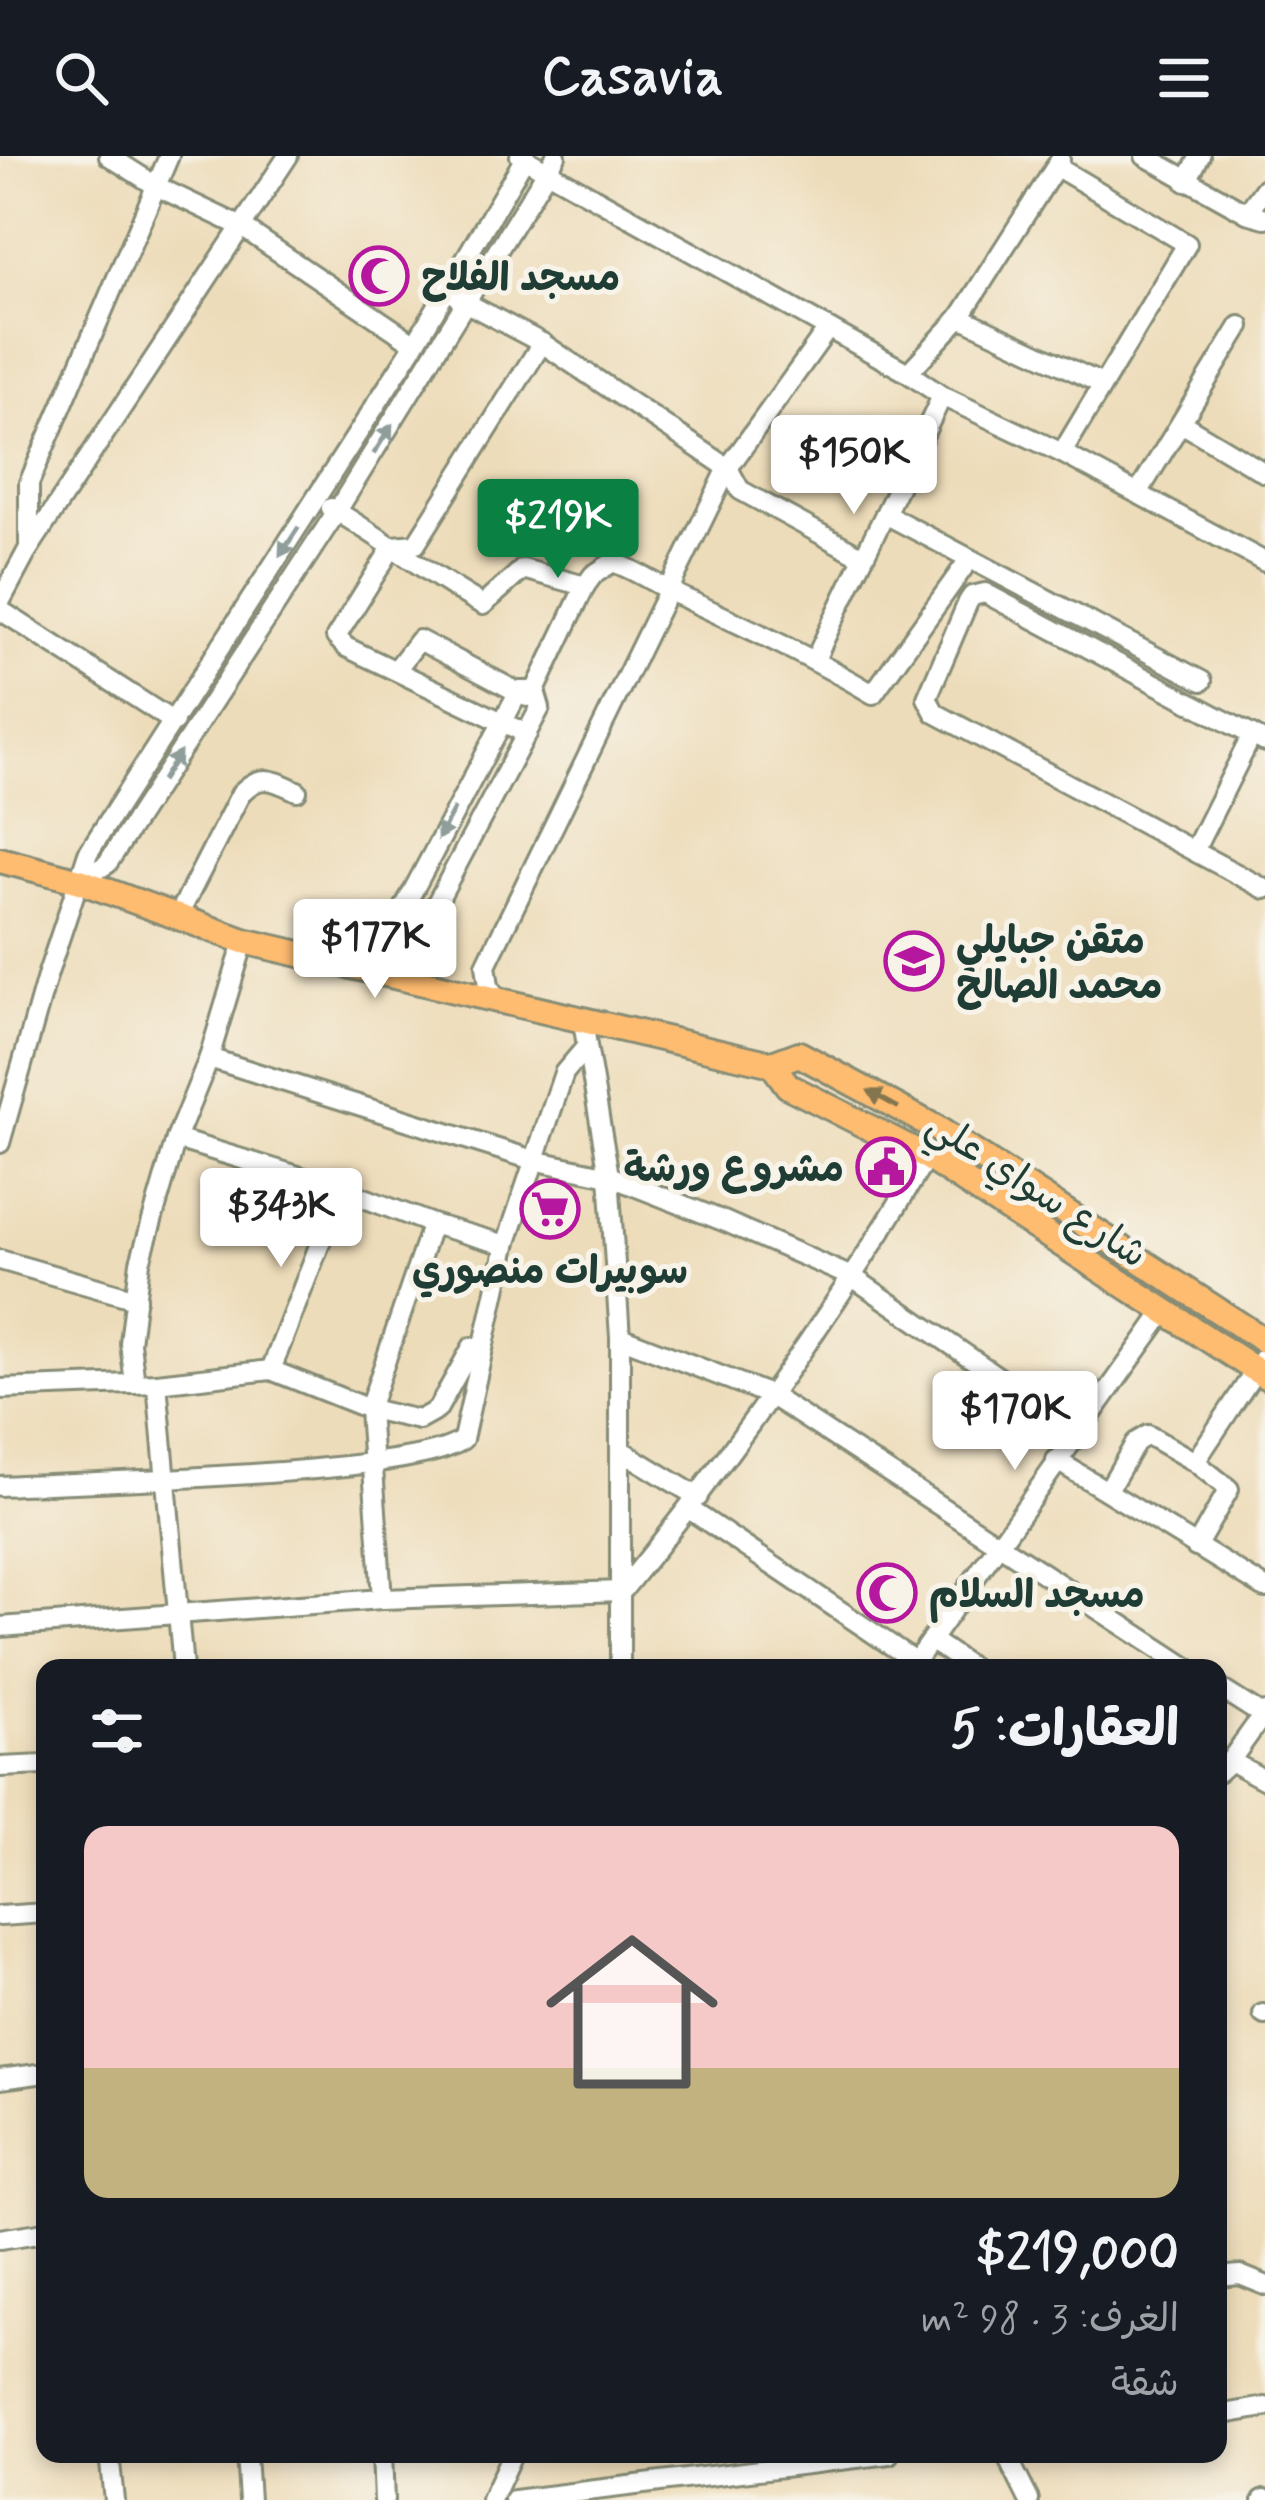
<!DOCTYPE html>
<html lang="ar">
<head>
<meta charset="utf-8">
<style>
  :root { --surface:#171b24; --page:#242831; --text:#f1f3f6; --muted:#9ea1a6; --accent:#0b8043 }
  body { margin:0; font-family:Mynerve,"Playpen Sans Arabic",sans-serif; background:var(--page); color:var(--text); direction:rtl; height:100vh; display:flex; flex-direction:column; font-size:45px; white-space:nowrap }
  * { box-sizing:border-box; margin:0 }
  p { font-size:39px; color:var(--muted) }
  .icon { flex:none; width:66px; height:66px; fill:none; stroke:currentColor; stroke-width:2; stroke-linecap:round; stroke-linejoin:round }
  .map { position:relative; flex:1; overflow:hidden; direction:ltr }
  .panel { position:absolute; left:36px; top:1503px; width:1191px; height:804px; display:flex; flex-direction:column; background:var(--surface); border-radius:24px; box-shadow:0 6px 18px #0003; direction:rtl }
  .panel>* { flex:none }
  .price { position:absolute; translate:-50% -102px; padding:0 27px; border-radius:12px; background:#fff; color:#222; font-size:39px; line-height:78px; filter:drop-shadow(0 3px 6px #0008) }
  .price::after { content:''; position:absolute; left:50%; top:72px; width:36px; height:27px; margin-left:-18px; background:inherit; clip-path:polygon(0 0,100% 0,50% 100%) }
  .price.current { background:var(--accent); color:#fff }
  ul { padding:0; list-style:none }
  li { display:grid; align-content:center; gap:24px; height:636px; padding:0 48px }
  li span { display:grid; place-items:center; height:372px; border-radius:24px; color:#555 }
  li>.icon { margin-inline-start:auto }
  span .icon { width:216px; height:216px; fill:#fffc; stroke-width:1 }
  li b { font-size:51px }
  h2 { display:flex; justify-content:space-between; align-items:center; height:144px; padding:0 48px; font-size:51px }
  header { display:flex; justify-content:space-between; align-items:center; height:156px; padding:0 48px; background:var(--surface); font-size:54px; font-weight:700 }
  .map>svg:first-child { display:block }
</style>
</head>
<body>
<header><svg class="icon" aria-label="menu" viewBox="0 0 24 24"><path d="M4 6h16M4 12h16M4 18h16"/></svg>Casavia<svg class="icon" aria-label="search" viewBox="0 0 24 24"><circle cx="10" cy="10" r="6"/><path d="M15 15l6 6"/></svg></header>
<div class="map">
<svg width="1265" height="2344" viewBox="0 0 1265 2344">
  <rect width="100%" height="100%" fill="#f7f3e8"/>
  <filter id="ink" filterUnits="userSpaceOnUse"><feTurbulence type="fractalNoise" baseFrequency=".00833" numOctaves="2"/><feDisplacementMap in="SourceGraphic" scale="24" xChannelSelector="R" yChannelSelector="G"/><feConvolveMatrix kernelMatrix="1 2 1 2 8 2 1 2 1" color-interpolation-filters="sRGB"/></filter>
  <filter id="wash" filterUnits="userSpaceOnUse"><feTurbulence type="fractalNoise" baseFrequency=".004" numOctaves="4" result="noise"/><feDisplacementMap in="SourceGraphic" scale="48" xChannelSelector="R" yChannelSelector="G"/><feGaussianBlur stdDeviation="2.7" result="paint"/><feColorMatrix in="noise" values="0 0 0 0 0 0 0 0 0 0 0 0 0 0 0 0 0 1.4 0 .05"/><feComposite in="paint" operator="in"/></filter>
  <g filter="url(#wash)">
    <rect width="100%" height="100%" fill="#eddcb9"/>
  </g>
  <g filter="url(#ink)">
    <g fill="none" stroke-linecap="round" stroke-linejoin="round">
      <defs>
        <g id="minor">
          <path d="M 109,0 L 156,30 L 242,71 L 415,188"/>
          <path d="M 520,0 L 908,217 L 942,240 L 1062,297 L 1265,406"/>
          <path d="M 1145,0 L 1247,57"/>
          <path d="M 1057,11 L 1187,88 L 1062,297"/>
          <path d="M 1186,26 L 1200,0"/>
          <path d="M 1265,32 L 1247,57 L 1265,62"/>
          <path d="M 459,143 L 542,187 L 728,312 L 740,334 L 861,400"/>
          <path d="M 960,161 L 1102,228"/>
          <path d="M 908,217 L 960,161 L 1060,4"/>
          <path d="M 1183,268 L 1265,317"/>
          <path d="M 1138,337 L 1240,170"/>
          <path d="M 331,352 C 384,383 430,419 483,449 L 523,413 L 585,430"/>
          <path d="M 887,359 L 1202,525"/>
          <path d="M 29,392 L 29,327 L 169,0"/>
          <path d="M 0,446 L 29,392 L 288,0"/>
          <path d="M 0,454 L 174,566"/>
          <path d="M 815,504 C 855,414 901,329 942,240"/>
          <path d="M 396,514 L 419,484 L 527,541"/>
          <path d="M 527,578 L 346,491 L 336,481 L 393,390 L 416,388 L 542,187"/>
          <path d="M 1265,586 L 985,437 L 972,440 L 968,446 L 927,542 L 935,557 L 1265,733"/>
          <path d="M 1195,693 L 1252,579"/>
          <path d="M 80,725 L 107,708 L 337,355 L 556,0"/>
          <path d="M 179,758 L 241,637 C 261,616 273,624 297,635"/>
          <path d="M 371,814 L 519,535 L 535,535"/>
          <path d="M 398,820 L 540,552 L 535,535 L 585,430 L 593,419 L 613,406 C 638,415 657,429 680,440 C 746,471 811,501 873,538 L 968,405"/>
          <path d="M 497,844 L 489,830 L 486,809 L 728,312 L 827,174"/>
          <path d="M 583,866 L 609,1020 L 620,1181 L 620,1512"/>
          <path d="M 209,902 L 533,1004 L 609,1020 L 726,1066 L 854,1122 L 1077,1275"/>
          <path d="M 0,987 L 48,817 L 88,697 L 415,188 L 526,0"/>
          <path d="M 506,1089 L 564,917 L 586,891"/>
          <path d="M 0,1104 L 136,1143"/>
          <path d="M 620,1181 L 770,1239 L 1188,1512"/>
          <path d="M 271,1214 L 341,1033"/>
          <path d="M 157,1227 L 183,1512"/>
          <path d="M 135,1228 L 130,1187 L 140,1106 L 176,983 L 209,902 L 244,785"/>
          <path d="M 0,1233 L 157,1227 L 271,1214 L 369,1253 L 419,1264 L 437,1254 L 472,1191"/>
          <path d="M 622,1295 L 698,1341"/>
          <path d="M 1056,1304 L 1265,1432"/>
          <path d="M 1195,1306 L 1229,1333 L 1196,1391"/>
          <path d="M 0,1330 C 72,1326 426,1319 463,1283 L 506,1089 L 432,1068 L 341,1033 L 176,983"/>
          <path d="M 1108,1334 L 1136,1286 L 1148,1279 L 1195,1306 L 1265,1200"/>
          <path d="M 689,1353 L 916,1506"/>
          <path d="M 382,1443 L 369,1253 L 432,1068"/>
          <path d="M 0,1471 L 382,1443 L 622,1435 C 734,1298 835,1153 927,1001"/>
          <path d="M 931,1484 L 972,1512"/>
          <path d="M 911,1512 L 1165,1155"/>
          <path d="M 1218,1531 L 1262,1559"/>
          <path d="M 1230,1605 L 1265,1624"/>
          <path d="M 0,1611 L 45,1609"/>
          <path d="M 1218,1616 L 1230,1605 L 1265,1556"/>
          <path d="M 0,1760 L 45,1757"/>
          <path d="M 1263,1858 L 1265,1859"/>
          <path d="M 0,1923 L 45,1917"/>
          <path d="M 0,2083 L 45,2076"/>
          <path d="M 1218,2121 L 1240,2119 L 1265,2129"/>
          <path d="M 1218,2259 L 1265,2251"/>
          <path d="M 109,2298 L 114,2344"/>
          <path d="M 246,2298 L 249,2344"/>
          <path d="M 382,2298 L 384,2344"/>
          <path d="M 1006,2298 L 1029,2344"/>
          <path d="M 491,2344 L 512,2298"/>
          <path d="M 514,2344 L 889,2298"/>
          <path d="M 1263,2344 L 1265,2343"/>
        </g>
        <g id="major">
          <path d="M 0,704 L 80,725 L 244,785 L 772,908 L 799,898 L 936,972 L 1265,1185"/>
          <path d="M 772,908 L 788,930 L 927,1001 L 1265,1220"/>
        </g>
      </defs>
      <use href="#minor" stroke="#868c76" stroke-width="24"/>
      <use href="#major" stroke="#868c76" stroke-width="30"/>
      <use href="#minor" stroke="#fff" stroke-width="18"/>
      <use href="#major" stroke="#febc70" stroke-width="24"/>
    </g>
    <defs><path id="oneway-solid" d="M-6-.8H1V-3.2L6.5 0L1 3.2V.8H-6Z" transform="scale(3)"/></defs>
    <g fill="#8f9e9a">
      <use href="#oneway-solid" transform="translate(383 283) rotate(-58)"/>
      <use href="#oneway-solid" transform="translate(289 386) rotate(123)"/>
      <use href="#oneway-solid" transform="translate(171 610) rotate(-57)"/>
      <use href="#oneway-solid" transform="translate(446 668) rotate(118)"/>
    </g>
    <use fill="#83764f" href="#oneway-solid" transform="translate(883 943) rotate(-151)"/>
  </g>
  <defs>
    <symbol id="mosque-ring" viewBox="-11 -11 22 22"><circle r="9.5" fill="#f7f3e8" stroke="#b5179e" stroke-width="1.5"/><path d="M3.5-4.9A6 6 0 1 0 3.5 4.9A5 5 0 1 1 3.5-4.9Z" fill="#b5179e"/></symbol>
    <symbol id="school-ring" viewBox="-11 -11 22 22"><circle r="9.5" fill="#f7f3e8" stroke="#b5179e" stroke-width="1.5"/><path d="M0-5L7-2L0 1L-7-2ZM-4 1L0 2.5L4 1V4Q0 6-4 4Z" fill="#b5179e"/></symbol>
    <symbol id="civic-ring" viewBox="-11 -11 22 22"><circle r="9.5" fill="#f7f3e8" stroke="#b5179e" stroke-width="1.5"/><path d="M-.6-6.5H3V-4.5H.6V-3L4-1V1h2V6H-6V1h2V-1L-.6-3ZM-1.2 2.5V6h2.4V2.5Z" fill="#b5179e"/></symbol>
    <symbol id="supermarket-ring" viewBox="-11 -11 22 22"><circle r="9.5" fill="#f7f3e8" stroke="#b5179e" stroke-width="1.5"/><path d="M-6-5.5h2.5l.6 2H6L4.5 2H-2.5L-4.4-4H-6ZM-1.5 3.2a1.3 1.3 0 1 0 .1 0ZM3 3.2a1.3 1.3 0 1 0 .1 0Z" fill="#b5179e"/></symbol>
  </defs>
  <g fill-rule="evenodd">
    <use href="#mosque-ring" x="346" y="87" width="66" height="66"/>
    <use href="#school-ring" x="881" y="772" width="66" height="66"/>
    <use href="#civic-ring" x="853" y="978" width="66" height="66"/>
    <use href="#supermarket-ring" x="517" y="1020" width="66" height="66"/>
    <use href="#mosque-ring" x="854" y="1404" width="66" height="66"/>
  </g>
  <g text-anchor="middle" stroke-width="10" stroke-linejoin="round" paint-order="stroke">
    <g font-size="39" font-weight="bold" fill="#1f3d34" stroke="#f7f3e8" text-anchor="start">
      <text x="421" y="134">مسجد الفلاح</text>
      <text x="956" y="797">متقن جبايلي<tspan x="956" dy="45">محمد الصالح</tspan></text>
      <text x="844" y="1025" text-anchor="end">مشروع ورشة</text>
      <text x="550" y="1127" text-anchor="middle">سوبيرات منصوري</text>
      <text x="929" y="1451">مسجد السلام</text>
    </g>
    <g font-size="39" fill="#1f3d34" stroke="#f7f3e8">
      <text transform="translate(1038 1032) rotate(33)" y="14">شارع سواي علي</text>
    </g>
  </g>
</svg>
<b class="price" style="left:854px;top:361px">$150K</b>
<b class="price current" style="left:558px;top:425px">$219K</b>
<b class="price" style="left:375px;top:845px">$177K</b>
<b class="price" style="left:281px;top:1114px">$343K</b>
<b class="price" style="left:1015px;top:1317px">$170K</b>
<section class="panel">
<h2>العقارات: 5<svg class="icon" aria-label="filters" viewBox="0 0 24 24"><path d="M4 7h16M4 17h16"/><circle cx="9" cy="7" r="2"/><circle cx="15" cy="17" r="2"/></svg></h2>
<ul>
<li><span style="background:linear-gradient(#f6c9c9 65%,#c2b280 0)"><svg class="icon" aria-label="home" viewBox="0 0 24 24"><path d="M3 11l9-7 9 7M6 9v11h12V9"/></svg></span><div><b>$219,000</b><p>الغرف: 3 · 98 m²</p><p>شقة</p></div></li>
</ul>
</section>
</div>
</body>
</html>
